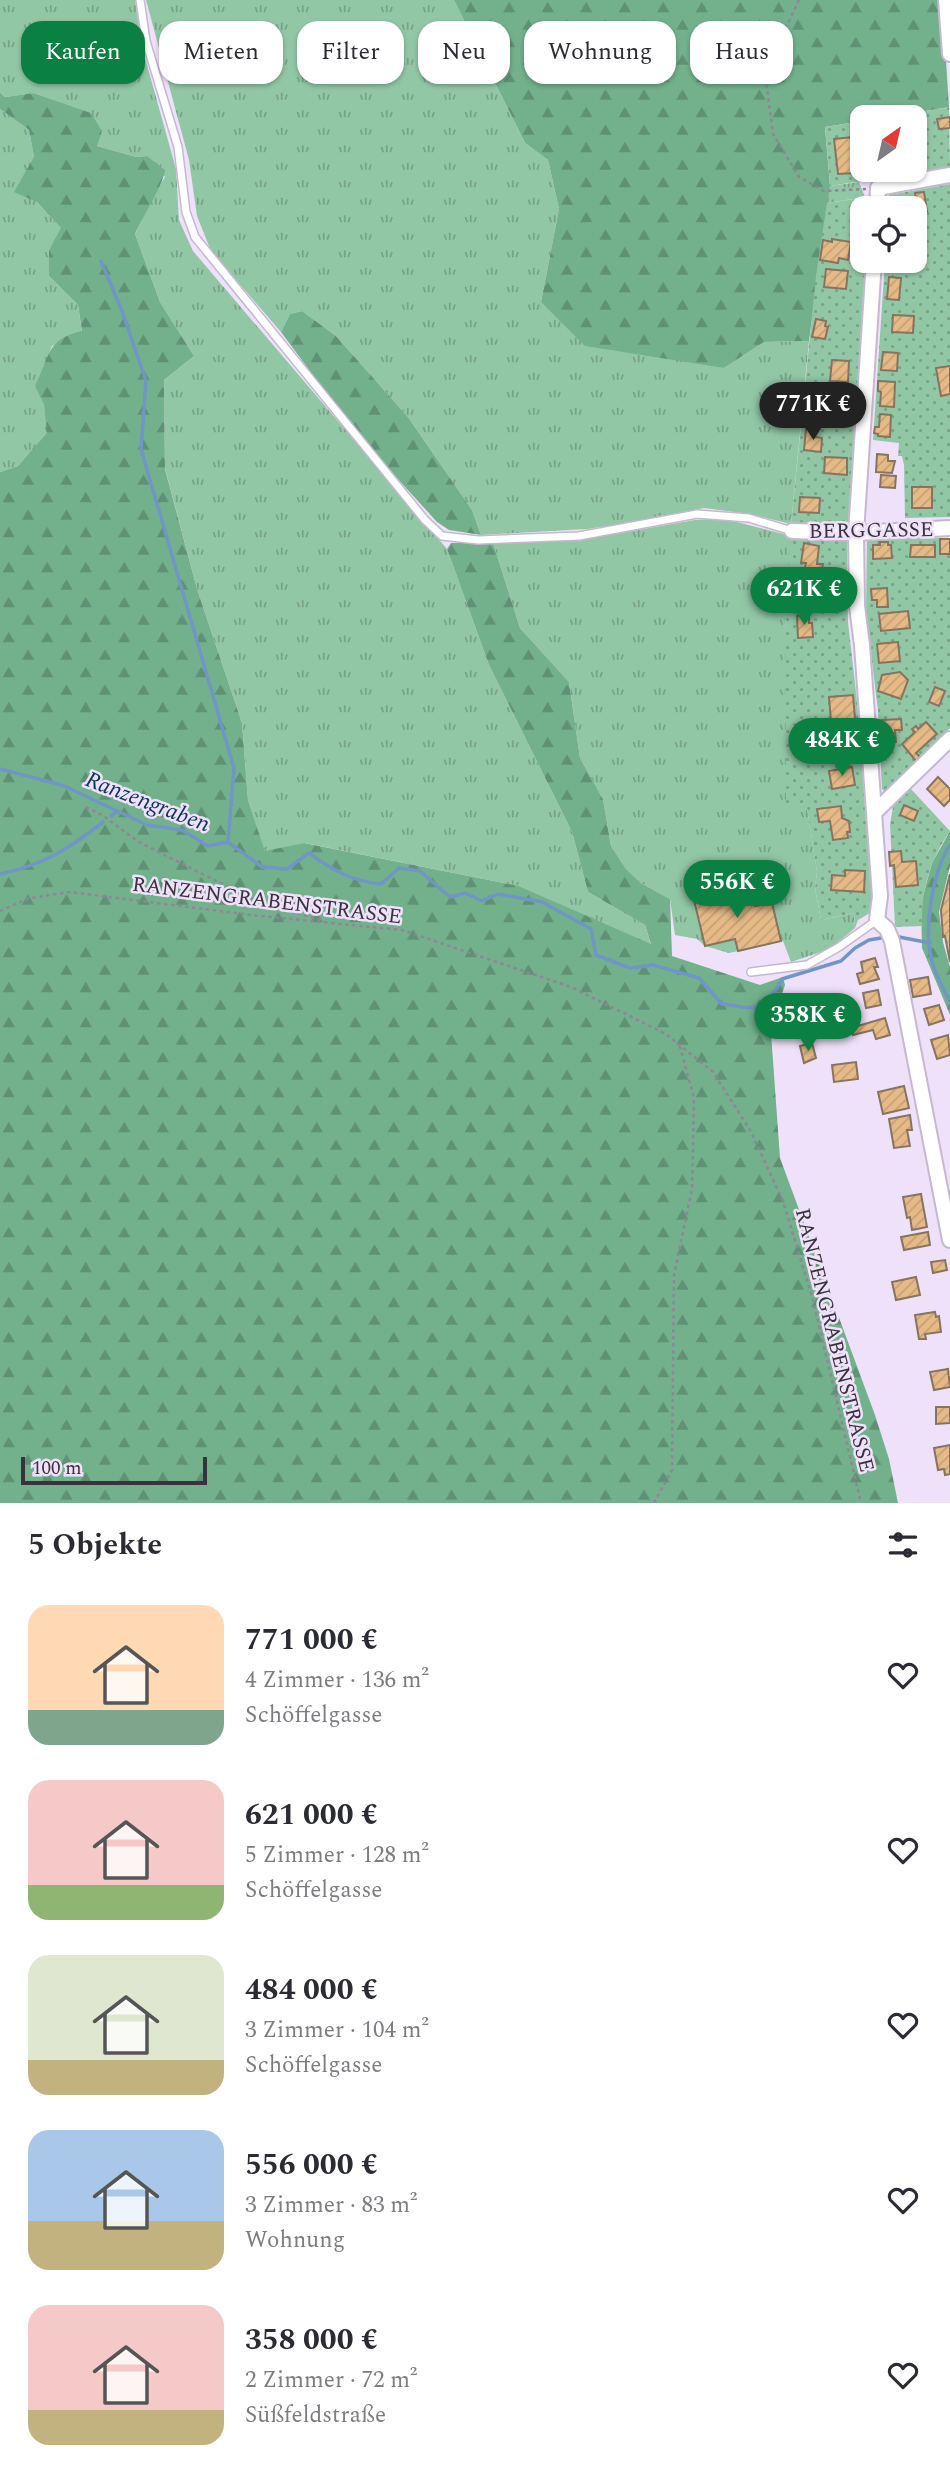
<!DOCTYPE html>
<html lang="de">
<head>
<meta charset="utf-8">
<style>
  :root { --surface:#fff; --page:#f2f2f3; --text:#2b2b33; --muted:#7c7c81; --accent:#0b8043 }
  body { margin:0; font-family:Spectral,serif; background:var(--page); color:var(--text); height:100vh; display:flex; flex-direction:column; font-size:26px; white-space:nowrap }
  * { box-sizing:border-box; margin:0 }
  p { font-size:23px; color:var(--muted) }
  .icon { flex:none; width:38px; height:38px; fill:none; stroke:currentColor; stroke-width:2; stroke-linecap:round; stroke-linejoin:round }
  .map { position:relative; height:1503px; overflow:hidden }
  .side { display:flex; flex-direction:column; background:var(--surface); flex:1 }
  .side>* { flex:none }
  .hud { position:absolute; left:21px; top:21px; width:908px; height:63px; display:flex; gap:14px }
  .needle { width:46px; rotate:34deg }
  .buttons { position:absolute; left:850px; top:105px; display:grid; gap:14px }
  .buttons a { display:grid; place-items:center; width:77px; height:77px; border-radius:14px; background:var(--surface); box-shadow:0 2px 5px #0004; font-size:35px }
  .scale { position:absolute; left:21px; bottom:18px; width:186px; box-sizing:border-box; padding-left:7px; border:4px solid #37323b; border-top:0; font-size:19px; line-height:24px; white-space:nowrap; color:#37323b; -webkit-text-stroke:5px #efe1fa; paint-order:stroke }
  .price { position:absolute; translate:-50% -60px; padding:0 16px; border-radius:24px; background:var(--accent); color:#fff; font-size:23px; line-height:46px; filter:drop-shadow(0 2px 4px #0008) }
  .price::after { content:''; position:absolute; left:50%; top:42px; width:21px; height:16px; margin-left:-10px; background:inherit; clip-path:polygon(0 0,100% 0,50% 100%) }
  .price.selected { background:#222; color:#fff }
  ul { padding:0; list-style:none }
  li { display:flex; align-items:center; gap:21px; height:175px; padding:0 28px }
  li span { display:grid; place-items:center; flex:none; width:196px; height:140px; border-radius:21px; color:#555 }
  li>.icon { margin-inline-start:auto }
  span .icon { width:84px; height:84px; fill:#fffc; stroke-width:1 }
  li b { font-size:30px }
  h2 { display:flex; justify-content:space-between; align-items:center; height:84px; padding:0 28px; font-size:30px }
  .tag { padding:0 24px; border-radius:21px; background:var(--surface); box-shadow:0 2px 5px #0004; font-size:24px; line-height:63px }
  .tag.selected { background:var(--accent); color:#fff }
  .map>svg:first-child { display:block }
</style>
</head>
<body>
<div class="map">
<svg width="950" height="1503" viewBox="0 0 950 1503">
  <defs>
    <pattern id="grass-tufts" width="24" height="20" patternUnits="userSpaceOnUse" patternTransform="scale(1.75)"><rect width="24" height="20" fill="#92c7a6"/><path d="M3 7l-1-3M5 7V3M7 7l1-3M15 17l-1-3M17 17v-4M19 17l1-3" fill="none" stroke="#78a288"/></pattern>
    <pattern id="forest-firs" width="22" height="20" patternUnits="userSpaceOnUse" patternTransform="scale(1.75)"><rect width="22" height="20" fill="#73b18c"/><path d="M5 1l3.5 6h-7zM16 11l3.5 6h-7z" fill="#5f9174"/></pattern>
    <pattern id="park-dots" width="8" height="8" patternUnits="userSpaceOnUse" patternTransform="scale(1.75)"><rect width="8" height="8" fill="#92c7a6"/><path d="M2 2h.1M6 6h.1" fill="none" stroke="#78a288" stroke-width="1.8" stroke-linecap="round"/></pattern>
    <pattern id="building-hatch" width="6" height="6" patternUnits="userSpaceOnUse" patternTransform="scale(1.75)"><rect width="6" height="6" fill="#e6ba87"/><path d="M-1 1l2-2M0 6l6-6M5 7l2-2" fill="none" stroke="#c6a075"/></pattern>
  </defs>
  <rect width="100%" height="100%" fill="#efe1fa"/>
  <g fill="url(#grass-tufts)">
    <path d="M 0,0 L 135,0 L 142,47 L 176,169 L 179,220 L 193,251 L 447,549 L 489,665 L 572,832 L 588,892 L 645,925 L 651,945 L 519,886 L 305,843 L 265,852 L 248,800 L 242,723 L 197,589 L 165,468 L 164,380 L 194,356 L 160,302 L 135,234 L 154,194 L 165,177 L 147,156 L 136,157 L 97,146 L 90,113 L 34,93 L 5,97 L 0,92 Z"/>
    <path d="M 146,0 L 454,0 L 525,143 L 548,160 L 559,209 L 541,302 L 724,368 L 764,342 L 809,341 L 791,524 L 750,514 L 704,508 L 644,521 L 587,529 L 481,535 L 472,510 L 408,417 L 336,336 L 302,311 L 290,314 L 281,332 L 211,251 L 197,216 L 189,160 Z"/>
    <path d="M 0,109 L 29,130 L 34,157 L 37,202 L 62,229 L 49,250 L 49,276 L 78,305 L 82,332 L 52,346 L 36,386 L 44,405 L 48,433 L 18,466 L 0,472 Z"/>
    <path d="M 859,182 L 865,197 L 827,203 L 830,186 Z"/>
    <path d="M 715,519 L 737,522 L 791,536 L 785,629 L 807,807 L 817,872 L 815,888 L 821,920 L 854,913 L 855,928 L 830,949 L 791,962 L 783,941 L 729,953 L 705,946 L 697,939 L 675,935 L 670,899 L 641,883 L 626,869 L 611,846 L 603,799 L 580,758 L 569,682 L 520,628 L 493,543 L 580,540 L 695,520 Z"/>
  </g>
  <g fill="url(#forest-firs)">
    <path d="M 454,0 L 942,0 L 949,107 L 890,117 L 863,117 L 863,121 L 825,127 L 830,186 L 809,341 L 764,342 L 724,368 L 585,346 L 541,302 L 559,209 L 548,160 L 525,143 Z"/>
    <path d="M 0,92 L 5,97 L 34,93 L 91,113 L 102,131 L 97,146 L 136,157 L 147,156 L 165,170 C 165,181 141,220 135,234 L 160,302 L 194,356 L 164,380 L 165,469 L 197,589 L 242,723 L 248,800 L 265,851 L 304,843 L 519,886 L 651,944 L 645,925 L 588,892 L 572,832 L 489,665 L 447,549 L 451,543 L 493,543 L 520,628 L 569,682 L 580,758 L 603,799 L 611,846 L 626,869 L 641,883 L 670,899 L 672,956 L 760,985 L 783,977 L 785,985 L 775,1014 L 779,1030 L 771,1033 L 780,1158 L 875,1415 L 889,1459 L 898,1503 L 0,1503 L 0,472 L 18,466 L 47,433 L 44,405 L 35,386 C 50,356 46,339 82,331 L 78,305 L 49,276 L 49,250 L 61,228 L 37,202 L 14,192 L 34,157 L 29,130 L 0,109 Z"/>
    <path d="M 302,311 L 336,336 L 408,417 L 472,510 L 481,535 L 449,530 L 437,522 L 386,466 L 330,398 L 281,332 L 290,314 Z"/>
    <path d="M 950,831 L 950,866 L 939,912 L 943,942 L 950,967 L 950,1015 L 922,948 L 921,903 L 932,863 Z"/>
  </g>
  <g fill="url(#park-dots)">
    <path d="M 949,107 L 950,167 L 830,186 L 825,127 L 863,121 L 863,170 L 915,170 L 915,117 L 890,117 Z"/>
    <path d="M 950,184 L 950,517 L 905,518 L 904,465 L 902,456 L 898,456 L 899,443 L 873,440 L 885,261 L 915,261 L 915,208 L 888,208 L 889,195 Z"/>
    <path d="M 868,197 L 870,208 L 863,208 L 863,261 L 867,261 L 863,295 L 850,525 L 791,524 L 816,276 L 827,203 Z"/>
    <path d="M 950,538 L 950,728 L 888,791 L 884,791 L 882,789 L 878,711 L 866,612 L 867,539 Z"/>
    <path d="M 790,539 L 847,541 L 848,622 L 857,701 L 872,894 L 870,913 L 858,920 L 855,928 L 854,913 L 821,920 L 815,888 L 817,872 L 807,808 L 786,805 L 785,629 Z"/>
    <path d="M 910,788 L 950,831 C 930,860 921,891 922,926 L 895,927 L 890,824 L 893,807 Z"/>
  </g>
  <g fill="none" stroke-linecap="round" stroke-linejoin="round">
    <g stroke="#6f96c6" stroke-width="3.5">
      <path d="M 101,261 L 122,311 L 146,381 L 141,449 L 234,768 L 228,842"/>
      <path d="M 0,769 L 62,785 L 147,825 L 182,830 L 208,846 L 228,842 L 262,867 L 287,869 L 309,853 C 332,870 352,881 381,884 L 399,868 L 420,871 L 450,897 L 465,893 L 482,901 L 498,894 L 542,902 L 591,929 L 596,955 L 630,968 L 653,965 L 699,978 L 722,1004 C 758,1009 763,1014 782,979 L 841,961 L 855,948 L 869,940 L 887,937"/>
      <path d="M 111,816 L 118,811"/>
      <path d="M 950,845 C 933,870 924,927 931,957 C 934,972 943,988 950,1002"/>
      <path d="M 0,874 C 45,864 67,850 103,822"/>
      <path d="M 894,936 L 930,943"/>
    </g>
  </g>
  <g fill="url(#building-hatch)" stroke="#867460" stroke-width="2">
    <path d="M 950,117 L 950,128 L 939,129 L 937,119 Z"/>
    <path d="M 863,136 L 861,168 L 853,169 L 854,173 L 838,174 L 834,139 Z"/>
    <path d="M 924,192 L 927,211 L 918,212 L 915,193 Z"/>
    <path d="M 906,197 L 907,201 L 910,200 L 911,208 L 896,208 L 895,199 Z"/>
    <path d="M 853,205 L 867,207 L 863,208 L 863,226 L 851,225 Z"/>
    <path d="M 832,239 L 851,242 L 848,260 L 839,258 L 838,263 L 820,260 L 823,240 L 832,242 Z"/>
    <path d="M 826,269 L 848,271 L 846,289 L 824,287 Z"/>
    <path d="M 889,277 L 901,278 L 899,300 L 887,299 Z"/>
    <path d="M 893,315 L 914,316 L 913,333 L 892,332 Z"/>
    <path d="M 816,319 L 826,321 L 825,326 L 828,327 L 825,339 L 812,337 Z"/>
    <path d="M 883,352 L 898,353 L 897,371 L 881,370 Z"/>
    <path d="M 832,360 L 849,361 L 848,382 L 830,381 Z"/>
    <path d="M 950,366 L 950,394 L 941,396 L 936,368 Z"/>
    <path d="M 878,381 L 895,382 L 894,407 L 880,406 L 881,392 L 878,391 Z"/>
    <path d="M 832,395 L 851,396 L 850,415 L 831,415 Z"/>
    <path d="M 880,414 L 891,415 L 890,437 L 878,436 L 878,434 L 874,433 L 875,427 L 879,427 Z"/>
    <path d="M 806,429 L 816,430 L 815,437 L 822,438 L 821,452 L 804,450 Z"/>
    <path d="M 877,454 L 888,455 L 888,461 L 895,461 L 892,473 L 876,472 Z"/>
    <path d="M 825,457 L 847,458 L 847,475 L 824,473 Z"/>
    <path d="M 881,475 L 896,476 L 895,488 L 880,487 Z"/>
    <rect x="912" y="487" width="20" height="21"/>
    <path d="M 800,497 L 820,498 L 819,513 L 799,512 Z"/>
    <rect x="940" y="539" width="10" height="15"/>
    <path d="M 880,542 L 888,542 L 888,545 L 891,545 L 892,558 L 873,559 L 873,545 L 880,545 Z"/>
    <path d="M 804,543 L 819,546 L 817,564 L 823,564 L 821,574 L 804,572 L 806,563 L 801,563 Z"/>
    <path d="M 911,545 L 935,545 L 935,557 L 910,557 Z"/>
    <path d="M 825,582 L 843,583 L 843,609 L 818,609 L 818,583 Z"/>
    <path d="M 887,588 L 888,607 L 877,607 L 877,600 L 872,600 L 871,589 Z"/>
    <path d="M 908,611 L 910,628 L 881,631 L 879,614 Z"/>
    <path d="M 809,615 L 809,623 L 812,623 L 813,637 L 798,638 L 797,616 Z"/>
    <path d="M 898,642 L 900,661 L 879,663 L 877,644 Z"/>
    <path d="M 900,672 L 908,680 L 901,699 L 878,691 L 882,675 Z"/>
    <path d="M 935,687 L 945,691 L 939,706 L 929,702 Z"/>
    <path d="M 853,695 L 855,719 L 831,721 L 829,697 Z"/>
    <path d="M 901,719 L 902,730 L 895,730 L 896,742 L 884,746 L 882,720 Z"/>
    <path d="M 926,722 L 937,734 L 916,753 L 920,757 L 916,761 L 902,744 L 915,732 L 912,729 L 916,726 L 918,729 Z"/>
    <path d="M 813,740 L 829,741 L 829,753 L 812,752 Z"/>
    <path d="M 852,767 L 855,785 L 832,789 L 829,771 Z"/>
    <path d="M 938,777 L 950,789 L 950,800 L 944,806 L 927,789 Z"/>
    <path d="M 904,805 L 918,811 L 914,821 L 900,815 Z"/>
    <path d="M 841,806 L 842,818 L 849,821 L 850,832 L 847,832 L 848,838 L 833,840 L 830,821 L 819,822 L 817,809 Z"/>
    <path d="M 901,851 L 902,862 L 916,861 L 918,885 L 896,887 L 894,865 L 890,866 L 889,852 Z"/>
    <path d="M 845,870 L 865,871 L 864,892 L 831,890 L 832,875 L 845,876 Z"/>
    <path d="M 950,874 L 950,962 L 945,936 L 943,937 L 941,910 Z"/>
    <path d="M 750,886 L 755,906 L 772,903 L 781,941 L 738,951 L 735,939 L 705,946 L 694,900 Z"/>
    <path d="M 875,958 L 878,967 L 874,967 L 879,979 L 860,984 L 857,974 L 863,972 L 861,962 Z"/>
    <path d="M 928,977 L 931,994 L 913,997 L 910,980 Z"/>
    <path d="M 878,990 L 881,1005 L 866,1008 L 863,993 Z"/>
    <path d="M 939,1005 L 944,1020 L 929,1025 L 924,1009 Z"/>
    <path d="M 885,1018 L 890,1035 L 876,1039 L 873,1030 L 853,1035 L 851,1028 Z"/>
    <path d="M 948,1035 L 950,1055 L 937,1059 L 931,1040 Z"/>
    <path d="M 812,1043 L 816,1058 L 804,1063 L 800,1046 Z"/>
    <path d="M 856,1062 L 858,1079 L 834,1082 L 832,1065 Z"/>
    <path d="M 904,1086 L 909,1108 L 883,1114 L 878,1092 Z"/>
    <path d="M 910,1115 L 912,1130 L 907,1130 L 910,1146 L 894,1148 L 889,1119 Z"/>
    <path d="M 921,1194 L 927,1227 L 912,1230 L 910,1217 L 907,1218 L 903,1197 Z"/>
    <path d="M 928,1232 L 930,1245 L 904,1250 L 901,1237 Z"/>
    <path d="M 945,1260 L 947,1270 L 933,1273 L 931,1262 Z"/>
    <path d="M 916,1277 L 920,1295 L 896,1300 L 892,1282 Z"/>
    <path d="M 935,1312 L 936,1317 L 939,1316 L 941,1332 L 925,1334 L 926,1339 L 919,1339 L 915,1315 Z"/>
    <path d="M 948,1369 L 950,1387 L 934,1390 L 930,1372 Z"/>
    <path d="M 936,1407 L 950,1407 L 950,1423 L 936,1424 Z"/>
    <path d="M 950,1445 L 950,1474 L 945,1475 L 944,1469 L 938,1470 L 934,1448 Z"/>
  </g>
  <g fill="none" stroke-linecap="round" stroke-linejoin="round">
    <defs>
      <g id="service">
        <path d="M 140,0 L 146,41 L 178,147 L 186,212 L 195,237 L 425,520 L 442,536 L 478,540 L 579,536 L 697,514 L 749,518 L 792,531"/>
        <path d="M 751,972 L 807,965 L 839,947 L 877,920"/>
      </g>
      <g id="minor">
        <path d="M 946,0 L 950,54"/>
        <path d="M 877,208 L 878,188 L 950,175"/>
        <path d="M 874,261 L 856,533 L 857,606 L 862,645 L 880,896 L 877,920 L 887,929 L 892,941 L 950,1240"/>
        <path d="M 792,531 L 856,533 L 950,528"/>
        <path d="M 875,812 L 950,739"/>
      </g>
    </defs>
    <use href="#service" stroke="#c6b8d0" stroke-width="10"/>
    <use href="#minor" stroke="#c6b8d0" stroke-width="18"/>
    <g stroke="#8f8697" stroke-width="2.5" stroke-dasharray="3.5 3.5" stroke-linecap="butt">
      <path d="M 799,0 L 776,48 L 766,80 L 773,134 L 799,177 L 824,191 L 866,189"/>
      <path d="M 86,807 L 102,815 L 139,842 L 258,902 L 325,921"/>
      <path d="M 0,911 L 30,898 L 70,892 L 251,915 L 402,930 L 571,987 L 666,1034 L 713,1072 L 750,1130 L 783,1201 L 813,1300 L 861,1503"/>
      <path d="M 654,1503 L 672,1470 L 674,1275 L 692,1189 L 694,1098 L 679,1043"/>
    </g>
    <use href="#service" stroke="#fff" stroke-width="7"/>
    <use href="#minor" stroke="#fff" stroke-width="14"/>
  </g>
  <g text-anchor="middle" stroke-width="5" stroke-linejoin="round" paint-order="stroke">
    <g font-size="21" fill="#37323b" stroke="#efe1fa">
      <text transform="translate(871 530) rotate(-1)" y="7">BERGGASSE</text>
      <text transform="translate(267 900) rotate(7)" y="7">RANZENGRABENSTRASSE</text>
      <text transform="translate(835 1340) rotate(76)" y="7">RANZENGRABENSTRASSE</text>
    </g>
    <g font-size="23" font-style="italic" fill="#0e3664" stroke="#efe1fa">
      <text transform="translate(148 801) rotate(21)" y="8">Ranzengraben</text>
    </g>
  </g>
</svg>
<div class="buttons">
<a><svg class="needle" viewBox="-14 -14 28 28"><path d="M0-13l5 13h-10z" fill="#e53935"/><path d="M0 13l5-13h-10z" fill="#7c7c81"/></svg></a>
<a><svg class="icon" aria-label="locate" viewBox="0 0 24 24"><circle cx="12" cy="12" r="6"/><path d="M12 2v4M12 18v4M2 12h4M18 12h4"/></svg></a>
</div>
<div class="scale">100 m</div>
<b class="price selected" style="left:813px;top:442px">771K €</b>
<b class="price" style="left:804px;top:627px">621K €</b>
<b class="price" style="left:842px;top:778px">484K €</b>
<b class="price" style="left:737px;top:920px">556K €</b>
<b class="price" style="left:808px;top:1053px">358K €</b>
<div class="hud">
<a class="tag selected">Kaufen</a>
<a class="tag">Mieten</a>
<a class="tag">Filter</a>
<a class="tag">Neu</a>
<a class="tag">Wohnung</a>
<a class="tag">Haus</a>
</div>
</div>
<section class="side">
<h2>5 Objekte<svg class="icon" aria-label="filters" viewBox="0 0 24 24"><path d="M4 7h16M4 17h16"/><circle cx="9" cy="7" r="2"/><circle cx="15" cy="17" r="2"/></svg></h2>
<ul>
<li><span style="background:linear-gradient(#ffd9b3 75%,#7fa58c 0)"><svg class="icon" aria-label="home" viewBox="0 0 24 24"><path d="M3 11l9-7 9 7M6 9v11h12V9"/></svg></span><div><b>771 000 €</b><p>4 Zimmer · 136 m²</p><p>Schöffelgasse</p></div><svg class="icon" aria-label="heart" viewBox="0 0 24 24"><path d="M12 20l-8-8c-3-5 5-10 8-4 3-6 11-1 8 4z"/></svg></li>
<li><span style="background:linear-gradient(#f6c9c9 75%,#8fb573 0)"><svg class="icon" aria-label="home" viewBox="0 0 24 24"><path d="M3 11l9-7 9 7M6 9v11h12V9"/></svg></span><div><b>621 000 €</b><p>5 Zimmer · 128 m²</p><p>Schöffelgasse</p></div><svg class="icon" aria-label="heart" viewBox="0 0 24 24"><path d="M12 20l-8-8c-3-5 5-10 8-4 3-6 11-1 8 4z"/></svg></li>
<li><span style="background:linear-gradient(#dfe7d0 75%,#c2b280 0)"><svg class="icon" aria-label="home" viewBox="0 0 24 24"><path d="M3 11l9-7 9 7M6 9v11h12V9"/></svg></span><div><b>484 000 €</b><p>3 Zimmer · 104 m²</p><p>Schöffelgasse</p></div><svg class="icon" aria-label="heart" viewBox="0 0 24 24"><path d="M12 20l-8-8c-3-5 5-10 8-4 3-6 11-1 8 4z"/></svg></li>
<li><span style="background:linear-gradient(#a9c7e8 65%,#c2b280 0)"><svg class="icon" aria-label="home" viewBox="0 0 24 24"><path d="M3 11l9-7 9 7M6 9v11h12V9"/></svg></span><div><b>556 000 €</b><p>3 Zimmer · 83 m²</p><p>Wohnung</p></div><svg class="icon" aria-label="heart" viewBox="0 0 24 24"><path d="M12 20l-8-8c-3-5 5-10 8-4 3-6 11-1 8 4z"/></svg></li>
<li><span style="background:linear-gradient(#f6c9c9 75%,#c2b280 0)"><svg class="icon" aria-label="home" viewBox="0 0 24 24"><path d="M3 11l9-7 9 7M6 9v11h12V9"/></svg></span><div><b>358 000 €</b><p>2 Zimmer · 72 m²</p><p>Süßfeldstraße</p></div><svg class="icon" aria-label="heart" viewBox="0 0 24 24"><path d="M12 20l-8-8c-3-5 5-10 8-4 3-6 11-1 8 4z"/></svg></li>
</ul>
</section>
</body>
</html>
